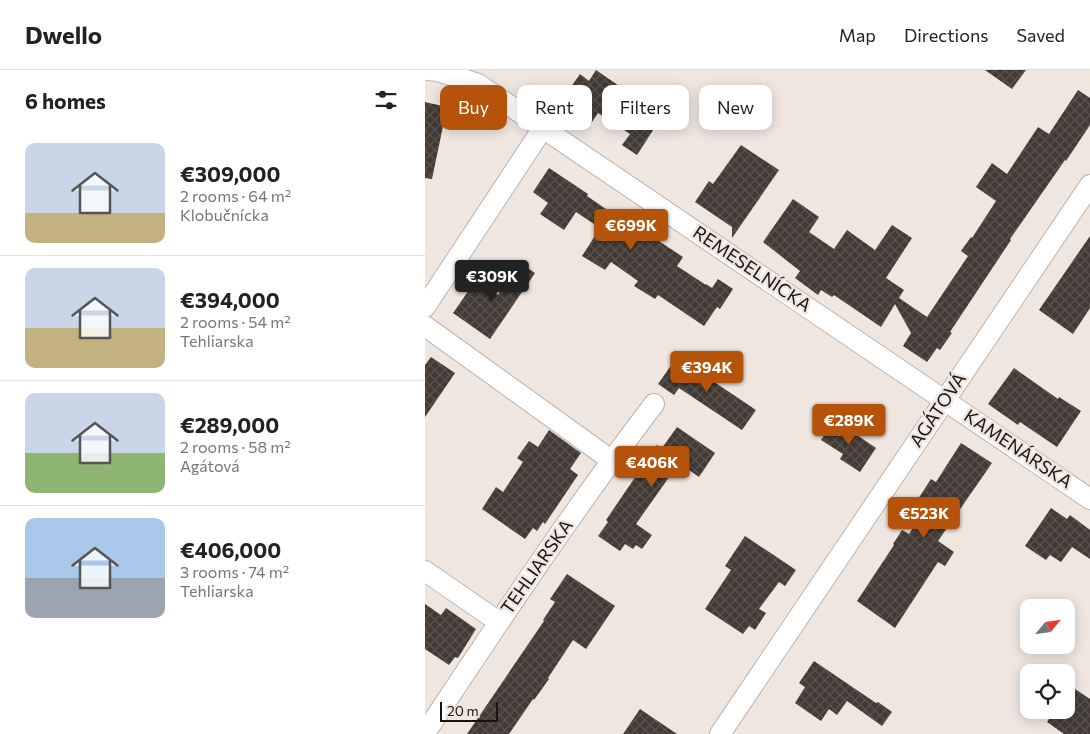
<!DOCTYPE html>
<html lang="en">
<head>
<meta charset="utf-8">
<style>
  :root { --surface:#fff; --page:#f2f2f2; --text:#222; --muted:#767676; --line:#e0e0e0; --accent:#b45309 }
  body { margin:0; font-family:Commissioner,sans-serif; background:var(--page); color:var(--text); height:100vh; display:flex; flex-direction:column; font-size:19px; white-space:nowrap }
  * { box-sizing:border-box; margin:0 }
  p { font-size:16px; color:var(--muted) }
  .icon { flex:none; width:28px; height:28px; fill:none; stroke:currentColor; stroke-width:2; stroke-linecap:round; stroke-linejoin:round }
  .map { position:relative; flex:1; overflow:hidden }
  .side { display:flex; flex-direction:column; background:var(--surface); width:425px }
  .side>* { flex:none }
  .top-card { position:absolute; left:15px; top:15px; width:475px; height:45px; display:flex; gap:10px }
  .needle { width:32px; rotate:61deg }
  .fabs { position:absolute; left:595px; top:529px; display:grid; gap:10px }
  .fabs a { display:grid; place-items:center; width:55px; height:55px; border-radius:10px; background:var(--surface); box-shadow:0 2px 12px #0003; font-size:25px }
  .scale { position:absolute; left:15px; bottom:12px; width:58px; box-sizing:border-box; padding-left:5px; border:2px solid #171411; border-top:0; font-size:14px; line-height:18px; white-space:nowrap; color:#171411; -webkit-text-stroke:4px #efe6e0; paint-order:stroke }
  .price { position:absolute; translate:-50% -42px; padding:0 11px; border-radius:5px; background:var(--accent); color:#fff; font-size:16px; line-height:32px; filter:drop-shadow(0 1px 2px #0008) }
  .price::after { content:''; position:absolute; left:50%; top:30px; width:15px; height:11px; margin-left:-8px; background:inherit; clip-path:polygon(0 0,100% 0,50% 100%) }
  .price.current { background:#222; color:#fff }
  ul { padding:0; list-style:none }
  li { display:flex; align-items:center; gap:15px; height:125px; padding:0 25px }
  li+li { border-top:1px solid var(--line) }
  li span { display:grid; place-items:center; flex:none; width:140px; height:100px; border-radius:10px; color:#555 }
  li>.icon { margin-inline-start:auto }
  span .icon { width:60px; height:60px; fill:#fffc; stroke-width:1 }
  li b { font-size:21px }
  h2 { display:flex; justify-content:space-between; align-items:center; height:60px; padding:0 25px; font-size:21px }
  .chip { padding:0 18px; border-radius:10px; background:var(--surface); box-shadow:0 2px 12px #0003; font-size:18px; line-height:45px }
  .chip.current { background:var(--accent); color:#fff }
  header { display:flex; align-items:center; gap:30px; box-sizing:border-box; height:70px; padding:0 25px; background:var(--surface); border-bottom:1px solid var(--line) }
  header strong { font-size:24px }
  nav { display:flex; gap:28px; margin-inline-start:auto; font-size:18px }
  main { display:flex; flex:1; min-height:0 }
  .map>svg:first-child { display:block }
</style>
</head>
<body>
<header>
<strong>Dwello</strong>
<nav><a>Map</a><a>Directions</a><a>Saved</a></nav>
</header>
<main>
<section class="side">
<h2>6 homes<svg class="icon" aria-label="filters" viewBox="0 0 24 24"><path d="M4 7h16M4 17h16"/><circle cx="9" cy="7" r="2"/><circle cx="15" cy="17" r="2"/></svg></h2>
<ul>
<li><span style="background:linear-gradient(#c9d6e8 70%,#c2b280 0)"><svg class="icon" aria-label="home" viewBox="0 0 24 24"><path d="M3 11l9-7 9 7M6 9v11h12V9"/></svg></span><div><b>€309,000</b><p>2 rooms · 64 m²</p><p>Klobučnícka</p></div></li>
<li><span style="background:linear-gradient(#c9d6e8 60%,#c2b280 0)"><svg class="icon" aria-label="home" viewBox="0 0 24 24"><path d="M3 11l9-7 9 7M6 9v11h12V9"/></svg></span><div><b>€394,000</b><p>2 rooms · 54 m²</p><p>Tehliarska</p></div></li>
<li><span style="background:linear-gradient(#c9d6e8 60%,#8fb573 0)"><svg class="icon" aria-label="home" viewBox="0 0 24 24"><path d="M3 11l9-7 9 7M6 9v11h12V9"/></svg></span><div><b>€289,000</b><p>2 rooms · 58 m²</p><p>Agátová</p></div></li>
<li><span style="background:linear-gradient(#a9c7e8 60%,#9aa5b1 0)"><svg class="icon" aria-label="home" viewBox="0 0 24 24"><path d="M3 11l9-7 9 7M6 9v11h12V9"/></svg></span><div><b>€406,000</b><p>3 rooms · 74 m²</p><p>Tehliarska</p></div></li>
</ul>
</section>
<div class="map">
<svg width="665" height="664" viewBox="0 0 665 664">
  <defs>
    <pattern id="building-cross-hatch" width="8" height="8" patternUnits="userSpaceOnUse" patternTransform="scale(1.25)"><rect width="8" height="8" fill="#413a35"/><path d="M0 0l8 8M0 8l8-8" fill="none" stroke="#59534f"/></pattern>
  </defs>
  <rect width="100%" height="100%" fill="#efe6e0"/>
  <g fill="url(#building-cross-hatch)">
    <path d="M 171,0 L 210,27 L 215,19 L 243,37 L 212,85 L 197,75 L 205,64 L 173,43 L 165,55 L 134,34 L 155,4 L 164,11 Z"/>
    <path d="M 560,0 L 601,0 L 587,19 Z"/>
    <path d="M 653,20 L 665,28 L 665,55 L 641,91 L 640,90 L 585,169 L 586,170 L 525,262 L 527,263 L 515,280 L 512,278 L 502,292 L 478,276 L 486,263 L 470,234 L 456,257 L 409,225 L 407,227 L 396,220 L 393,225 L 370,208 L 375,201 L 338,172 L 368,129 L 394,147 L 384,162 L 409,179 L 422,160 L 450,180 L 467,155 L 487,168 L 461,208 L 479,220 L 474,228 L 502,247 L 543,186 L 536,181 L 546,167 L 547,168 L 571,131 L 551,117 L 567,93 L 582,104 L 613,57 L 624,64 Z"/>
    <path d="M 0,32 L 22,37 L 7,109 L 0,108 Z"/>
    <path d="M 316,75 L 354,100 L 307,168 L 307,157 L 270,132 L 284,111 L 288,114 Z"/>
    <path d="M 124,98 L 163,124 L 162,126 L 194,148 L 196,146 L 258,187 L 252,196 L 281,215 L 281,214 L 287,218 L 293,209 L 308,219 L 295,239 L 292,237 L 279,256 L 233,225 L 230,229 L 209,216 L 213,211 L 186,192 L 180,200 L 157,186 L 175,158 L 151,142 L 139,160 L 115,144 L 123,133 L 108,122 Z"/>
    <path d="M 665,166 L 665,238 L 648,264 L 614,240 Z"/>
    <path d="M 95,193 L 110,203 L 65,269 L 28,243 L 51,210 L 73,225 Z"/>
    <path d="M 6,287 L 30,303 L 0,347 L 0,295 Z"/>
    <path d="M 252,287 L 331,340 L 317,360 L 254,318 L 249,325 L 233,314 Z"/>
    <path d="M 589,298 L 633,329 L 634,327 L 656,341 L 632,377 L 595,352 L 593,355 L 563,334 Z"/>
    <path d="M 410,350 L 451,378 L 435,402 L 415,389 L 418,384 L 396,370 Z"/>
    <path d="M 252,357 L 290,383 L 274,407 L 254,393 L 211,454 L 227,465 L 217,479 L 211,475 L 208,479 L 200,474 L 195,481 L 173,466 L 183,452 L 181,450 L 232,375 L 237,378 Z"/>
    <path d="M 124,360 L 156,383 L 145,399 L 153,405 L 120,454 L 118,452 L 112,461 L 108,458 L 100,469 L 57,439 L 71,417 L 78,422 L 98,392 L 92,388 L 104,371 L 113,377 Z"/>
    <path d="M 536,373 L 567,393 L 513,471 L 529,482 L 520,496 L 513,492 L 470,558 L 432,531 L 469,475 L 468,474 L 477,460 L 484,464 L 503,436 L 493,429 L 506,409 L 511,412 Z"/>
    <path d="M 626,438 L 642,449 L 645,445 L 665,460 L 665,489 L 647,477 L 636,492 L 625,485 L 621,490 L 600,476 Z"/>
    <path d="M 320,466 L 371,500 L 360,516 L 354,512 L 334,539 L 341,543 L 330,560 L 324,556 L 318,564 L 280,539 L 306,500 L 300,496 Z"/>
    <path d="M 142,504 L 190,536 L 161,579 L 148,570 L 123,608 L 124,609 L 109,630 L 108,629 L 84,664 L 42,664 L 119,551 L 118,550 L 130,532 L 125,529 Z"/>
    <path d="M 0,534 L 16,545 L 21,538 L 51,559 L 33,588 L 30,587 L 24,595 L 0,579 Z"/>
    <path d="M 389,591 L 451,633 L 453,632 L 467,642 L 457,656 L 422,631 L 412,645 L 404,639 L 396,651 L 370,633 L 380,617 L 374,613 Z"/>
    <path d="M 647,617 L 665,629 L 665,664 L 639,664 L 622,652 L 630,640 L 641,640 L 641,626 Z"/>
    <path d="M 215,639 L 252,664 L 198,664 Z"/>
  </g>
  <g fill="none" stroke-linecap="round" stroke-linejoin="round">
    <defs>
      <g id="minor">
        <path d="M 3,0 L 13,1 L 53,14 L 665,429"/>
        <path d="M 0,237 L 118,58"/>
        <path d="M 0,256 L 186,390"/>
        <path d="M 0,501 L 74,552"/>
        <path d="M 0,663 C 74,552 148,440 229,334"/>
        <path d="M 295,664 L 665,115"/>
      </g>
    </defs>
    <use href="#minor" stroke="#bdb4ae" stroke-width="22"/>
    <use href="#minor" stroke="#fff" stroke-width="20"/>
  </g>
  <g text-anchor="middle" stroke-width="5" stroke-linejoin="round" paint-order="stroke">
    <g font-size="18" fill="#171411" stroke="#efe6e0">
      <text transform="translate(327 199) rotate(34)" y="6">REMESELNÍCKA</text>
      <text transform="translate(513 340) rotate(-56)" y="6">AGÁTOVÁ</text>
      <text transform="translate(593 379) rotate(34)" y="6">KAMENÁRSKA</text>
      <text transform="translate(112 497) rotate(-55)" y="6">TEHLIARSKA</text>
    </g>
  </g>
</svg>
<div class="fabs">
<a><svg class="needle" viewBox="-14 -14 28 28"><path d="M0-13l5 13h-10z" fill="#e53935"/><path d="M0 13l5-13h-10z" fill="#767676"/></svg></a>
<a><svg class="icon" aria-label="locate" viewBox="0 0 24 24"><circle cx="12" cy="12" r="6"/><path d="M12 2v4M12 18v4M2 12h4M18 12h4"/></svg></a>
</div>
<div class="scale">20 m</div>
<b class="price" style="left:206px;top:181px">€699K</b>
<b class="price current" style="left:67px;top:232px">€309K</b>
<b class="price" style="left:282px;top:323px">€394K</b>
<b class="price" style="left:424px;top:376px">€289K</b>
<b class="price" style="left:227px;top:418px">€406K</b>
<b class="price" style="left:499px;top:469px">€523K</b>
<div class="top-card">
<a class="chip current">Buy</a>
<a class="chip">Rent</a>
<a class="chip">Filters</a>
<a class="chip">New</a>
</div>
</div>
</main>
</body>
</html>
